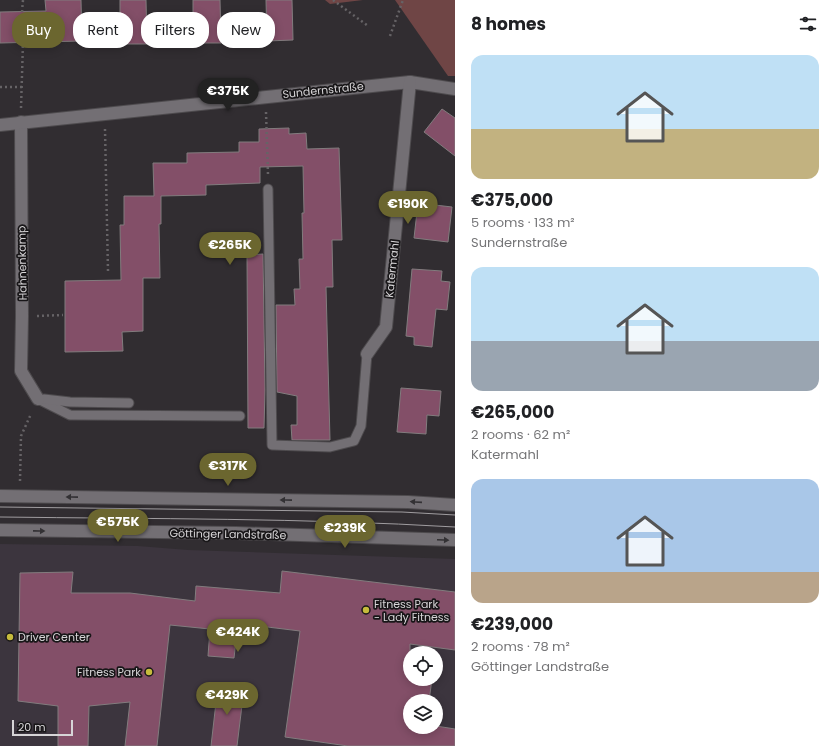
<!DOCTYPE html>
<html lang="en">
<head>
<meta charset="utf-8">
<style>
  :root { --surface:#fff; --page:#f2f2f2; --text:#202124; --muted:#757577; --accent:#6b662f }
  body { margin:0; font-family:Poppins,sans-serif; background:var(--page); color:var(--text); height:100vh; display:flex; flex-direction:column; font-size:15px; white-space:nowrap }
  * { box-sizing:border-box; margin:0 }
  p { font-size:13px; color:var(--muted) }
  .icon { flex:none; width:22px; height:22px; fill:none; stroke:currentColor; stroke-width:2; stroke-linecap:round; stroke-linejoin:round }
  .map { position:relative; flex:1; overflow:hidden }
  .details { display:flex; flex-direction:column; background:var(--surface); width:380px }
  .details>* { flex:none }
  .hud { position:absolute; left:12px; top:12px; width:380px; height:36px; display:flex; gap:8px }
  .controls { position:absolute; left:403px; top:646px; display:grid; gap:8px }
  .controls a { display:grid; place-items:center; width:40px; height:40px; border-radius:50%; background:var(--surface); box-shadow:0 2px 10px #0003; font-size:20px }
  .scale { position:absolute; left:12px; bottom:10px; width:61px; box-sizing:border-box; padding-left:4px; border:2px solid #d7d5d7; border-top:0; font-size:11px; line-height:14px; white-space:nowrap; color:#d7d5d7; -webkit-text-stroke:3px #181618; paint-order:stroke }
  .price { position:absolute; translate:-50% -34px; padding:0 9px; border-radius:14px; background:var(--accent); color:#fff; font-size:13px; line-height:26px; filter:drop-shadow(0 1px 2px #0008) }
  .price::after { content:''; position:absolute; left:50%; top:24px; width:12px; height:9px; margin-left:-6px; background:inherit; clip-path:polygon(0 0,100% 0,50% 100%) }
  .price.active { background:#222; color:#fff }
  ul { padding:0; list-style:none }
  li { display:grid; align-content:center; gap:8px; height:212px; padding:0 16px }
  li span { display:grid; place-items:center; height:124px; border-radius:12px; color:#555 }
  li>.icon { margin-inline-start:auto }
  span .icon { width:72px; height:72px; fill:#fffc; stroke-width:1 }
  li b { font-size:17px }
  h2 { display:flex; justify-content:space-between; align-items:center; height:48px; padding:0 16px; font-size:17px }
  .tag { padding:0 14px; border-radius:16px; background:var(--surface); box-shadow:0 2px 10px #0003; font-size:14px; line-height:36px }
  .tag.active { background:var(--accent); color:#fff }
  main { display:flex; flex:1; min-height:0 }
  .map>svg:first-child { display:block }
</style>
</head>
<body>
<main>
<div class="map">
<svg width="455" height="746" viewBox="0 0 455 746">
  <rect width="100%" height="100%" fill="#312d31"/>
  <path fill="#3c353e" fill-rule="evenodd" d="M 0,544 L 138,546 L 188,550 L 455,559 L 455,746 L 0,746 ZM 410,653 L 436,653 L 436,679 L 410,679 ZM 410,701 L 436,701 L 436,727 L 410,727 Z"/>
  <g fill="#6f4545">
    <path d="M 325,0 L 363,0 L 330,4 Z"/>
    <path d="M 395,0 L 455,0 L 455,76 L 448,76 Z"/>
  </g>
  <g fill="#834f68" stroke="#827c7e">
    <path d="M 45,0 L 81,0 L 82,41 L 0,43 L 0,12 L 46,11 Z"/>
    <path d="M 120,0 L 146,0 L 147,44 L 120,44 Z"/>
    <path d="M 193,0 L 220,0 L 221,43 L 193,43 Z"/>
    <path d="M 266,0 L 292,0 L 293,40 L 267,41 Z"/>
    <path d="M 442,109 L 455,118 L 455,156 L 424,132 Z"/>
    <path d="M 289,128 L 289,134 L 306,133 L 307,149 L 339,148 L 342,240 L 332,240 L 333,287 L 326,287 L 330,440 L 292,440 L 291,425 L 297,425 L 297,396 L 277,392 L 276,305 L 295,305 L 294,289 L 300,289 L 299,259 L 303,259 L 302,213 L 304,213 L 303,166 L 260,167 L 260,183 L 206,185 L 206,195 L 161,196 L 161,224 L 159,224 L 160,278 L 143,278 L 143,331 L 122,332 L 123,351 L 65,352 L 65,281 L 121,280 L 120,225 L 124,225 L 124,196 L 154,196 L 153,163 L 187,163 L 187,153 L 239,152 L 239,142 L 259,142 L 259,129 Z"/>
    <path d="M 418,203 L 452,207 L 448,242 L 414,238 Z"/>
    <path d="M 263,254 L 265,390 L 264,428 L 248,428 L 247,255 Z"/>
    <path d="M 412,269 L 442,271 L 441,281 L 450,282 L 447,310 L 436,309 L 432,347 L 414,345 L 414,337 L 406,336 Z"/>
    <path d="M 401,388 L 441,391 L 439,416 L 427,415 L 426,434 L 397,432 Z"/>
    <path d="M 282,571 L 455,592 L 455,650 L 410,644 L 410,679 L 432,679 L 429,701 L 410,701 L 410,727 L 436,726 L 455,729 L 455,746 L 348,746 L 285,737 L 300,631 L 251,625 L 250,632 L 237,631 L 234,658 L 208,656 L 210,629 L 170,625 L 157,746 L 125,746 L 130,702 L 89,706 L 88,746 L 58,746 L 58,706 L 18,701 L 20,573 L 73,572 L 71,593 L 130,593 L 195,601 L 196,586 L 280,593 Z"/>
    <path d="M 218,685 L 244,689 L 237,746 L 211,746 Z"/>
  </g>
  <g fill="none" stroke-linecap="round" stroke-linejoin="round">
    <defs>
      <g id="service">
        <path d="M 268,189 L 272,445 L 330,447 L 354,441 L 361,426 L 367,354"/>
        <path d="M 38,399 L 70,415 L 240,416"/>
        <path d="M 44,399 L 70,402 L 129,403"/>
      </g>
      <g id="minor">
        <path d="M 21,122 L 22,316 L 21,371 L 38,399"/>
        <path d="M 0,125 L 410,82 L 455,89"/>
        <path d="M 367,354 L 386,327 L 410,82"/>
      </g>
      <g id="tertiary">
        <path d="M 0,496 L 408,502 L 455,505"/>
        <path d="M 0,530 L 236,533 L 455,540"/>
      </g>
    </defs>
    <use href="#service" stroke="#4e4b4e" stroke-width="11"/>
    <use href="#minor" stroke="#4e4b4e" stroke-width="14"/>
    <use href="#tertiary" stroke="#4e4b4e" stroke-width="14"/>
    <g stroke="#666366" stroke-width="2.5" stroke-dasharray="2 3" stroke-linecap="butt">
      <path d="M 333,0 L 368,26"/>
      <path d="M 22,12 L 23,0"/>
      <path d="M 390,36 L 403,0"/>
      <path d="M 0,87 L 22,87"/>
      <path d="M 21,108 L 23,42"/>
      <path d="M 266,112 L 268,175"/>
      <path d="M 105,129 L 108,271"/>
      <path d="M 37,316 L 63,315"/>
      <path d="M 20,481 L 21,436 L 31,414"/>
    </g>
    <use href="#service" stroke="#736f74" stroke-width="9"/>
    <use href="#minor" stroke="#736f74" stroke-width="12"/>
    <use href="#tertiary" stroke="#736f74" stroke-width="12"/>
    <g stroke="#a09da0" stroke-width="1">
      <path d="M 0,507 L 402,512 L 455,515"/>
      <path d="M 0,517 C 152,519 304,518 455,527"/>
    </g>
  </g>
  <defs><path id="oneway-solid" d="M-6-.8H1V-3.2L6.5 0L1 3.2V.8H-6Z"/></defs>
  <g fill="#333134">
    <use href="#oneway-solid" transform="translate(72 497) rotate(-179)"/>
    <use href="#oneway-solid" transform="translate(286 500) rotate(-179)"/>
    <use href="#oneway-solid" transform="translate(416 502) rotate(-176)"/>
    <use href="#oneway-solid" transform="translate(39 531) rotate(1)"/>
    <use href="#oneway-solid" transform="translate(443 540) rotate(2)"/>
  </g>
  <g fill="#c6bb3c" stroke="#181618" stroke-width="1.5">
    <circle cx="366" cy="610" r="4"/>
    <circle cx="10" cy="637" r="4"/>
    <circle cx="149" cy="672" r="4"/>
  </g>
  <g text-anchor="middle" stroke-width="3.5" stroke-linejoin="round" paint-order="stroke">
    <g font-size="11" fill="#d7d5d7" stroke="#181618">
      <text transform="translate(323 90) rotate(-6)" y="4">Sundernstraße</text>
      <text transform="translate(22 263) rotate(-91)" y="4">Hahnenkamp</text>
      <text transform="translate(392 269) rotate(-84)" y="4">Katermahl</text>
      <text transform="translate(228 534) rotate(1)" y="4">Göttinger Landstraße</text>
    </g>
    <g font-size="11" fill="#d7d5d7" stroke="#181618" text-anchor="start">
      <text x="374" y="608">Fitness Park<tspan x="374" dy="13">- Lady Fitness</tspan></text>
      <text x="18" y="641">Driver Center</text>
      <text x="141" y="676" text-anchor="end">Fitness Park</text>
    </g>
  </g>
</svg>
<div class="controls">
<a><svg class="icon" aria-label="locate" viewBox="0 0 24 24"><circle cx="12" cy="12" r="6"/><path d="M12 2v4M12 18v4M2 12h4M18 12h4"/></svg></a>
<a><svg class="icon" aria-label="layers" viewBox="0 0 24 24"><path d="M12 4l9 5-9 5-9-5zM3 14l9 5 9-5"/></svg></a>
</div>
<div class="scale">20 m</div>
<b class="price active" style="left:228px;top:112px">€375K</b>
<b class="price" style="left:408px;top:225px">€190K</b>
<b class="price" style="left:230px;top:266px">€265K</b>
<b class="price" style="left:228px;top:487px">€317K</b>
<b class="price" style="left:118px;top:543px">€575K</b>
<b class="price" style="left:345px;top:549px">€239K</b>
<b class="price" style="left:238px;top:653px">€424K</b>
<b class="price" style="left:227px;top:716px">€429K</b>
<div class="hud">
<a class="tag active">Buy</a>
<a class="tag">Rent</a>
<a class="tag">Filters</a>
<a class="tag">New</a>
</div>
</div>
<section class="details">
<h2>8 homes<svg class="icon" aria-label="filters" viewBox="0 0 24 24"><path d="M4 7h16M4 17h16"/><circle cx="9" cy="7" r="2"/><circle cx="15" cy="17" r="2"/></svg></h2>
<ul>
<li><span style="background:linear-gradient(#bfe0f5 60%,#c2b280 0)"><svg class="icon" aria-label="home" viewBox="0 0 24 24"><path d="M3 11l9-7 9 7M6 9v11h12V9"/></svg></span><div><b>€375,000</b><p>5 rooms · 133 m²</p><p>Sundernstraße</p></div></li>
<li><span style="background:linear-gradient(#bfe0f5 60%,#9aa5b1 0)"><svg class="icon" aria-label="home" viewBox="0 0 24 24"><path d="M3 11l9-7 9 7M6 9v11h12V9"/></svg></span><div><b>€265,000</b><p>2 rooms · 62 m²</p><p>Katermahl</p></div></li>
<li><span style="background:linear-gradient(#a9c7e8 75%,#b9a48a 0)"><svg class="icon" aria-label="home" viewBox="0 0 24 24"><path d="M3 11l9-7 9 7M6 9v11h12V9"/></svg></span><div><b>€239,000</b><p>2 rooms · 78 m²</p><p>Göttinger Landstraße</p></div></li>
</ul>
</section>
</main>
</body>
</html>
